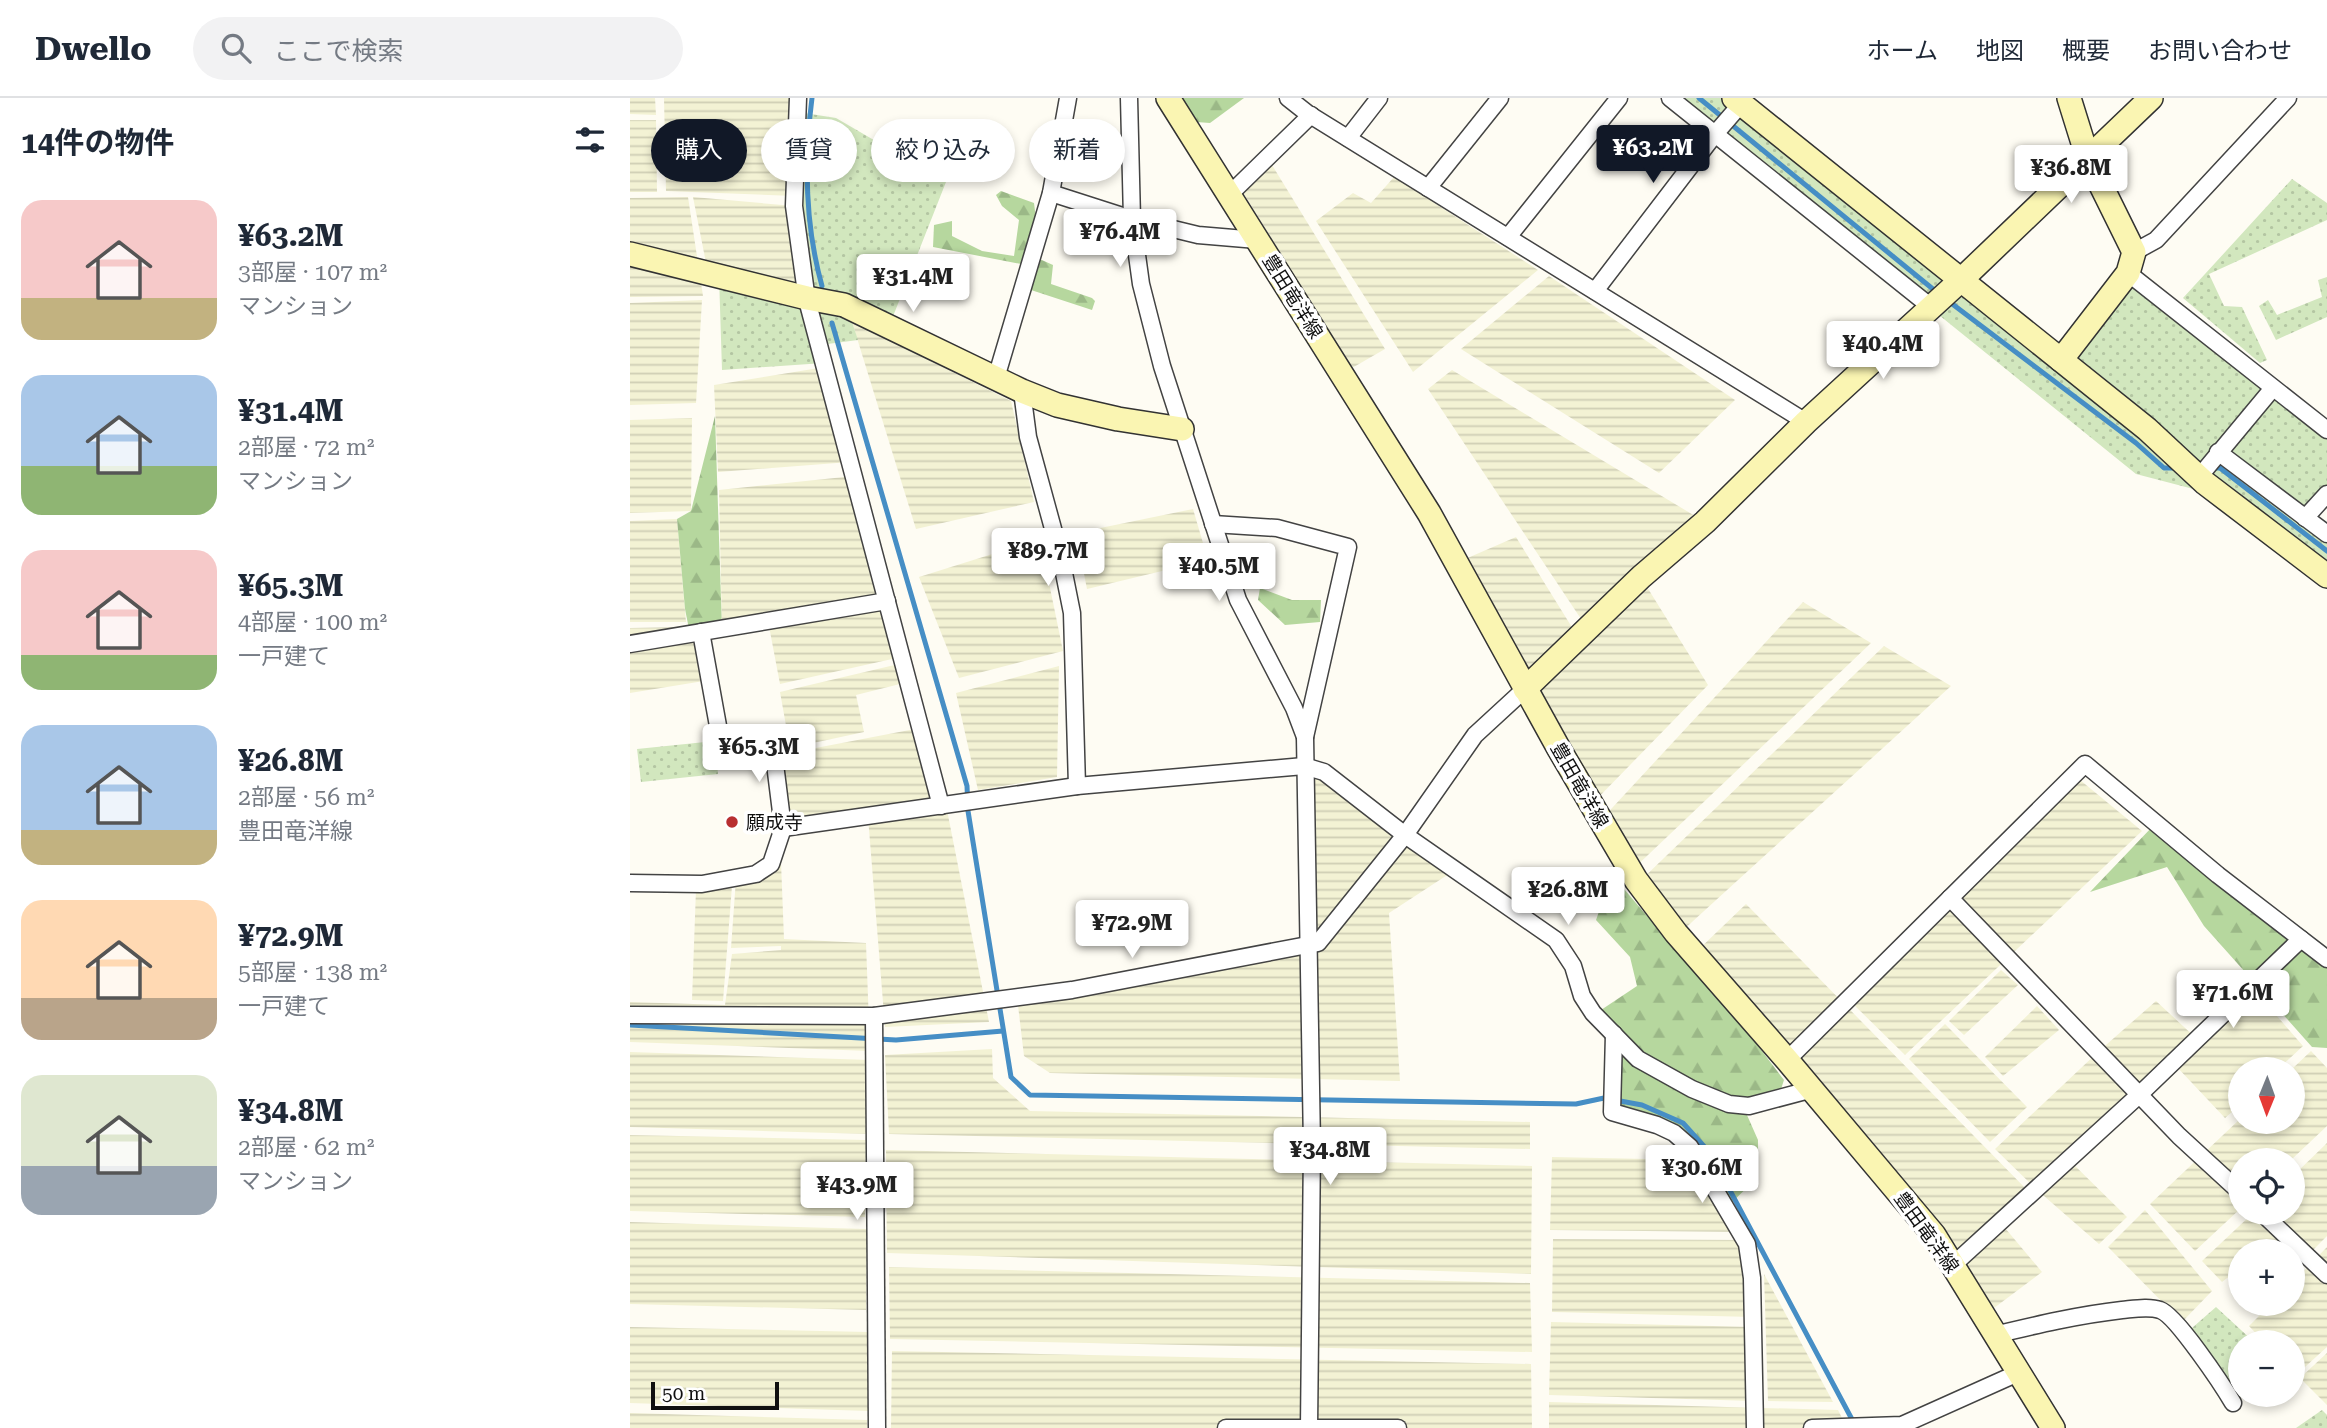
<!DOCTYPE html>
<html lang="ja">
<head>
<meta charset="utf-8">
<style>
  :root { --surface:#fff; --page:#f2f2f3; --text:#1f2937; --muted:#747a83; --line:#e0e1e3; --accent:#111827 }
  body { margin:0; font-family:"Roboto Serif","Noto Sans JP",serif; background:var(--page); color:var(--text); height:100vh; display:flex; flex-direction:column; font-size:26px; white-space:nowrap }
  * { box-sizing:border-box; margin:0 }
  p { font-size:23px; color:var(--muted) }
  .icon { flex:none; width:38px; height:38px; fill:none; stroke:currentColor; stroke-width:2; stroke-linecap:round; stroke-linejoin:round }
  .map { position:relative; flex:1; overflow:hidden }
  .sheet { display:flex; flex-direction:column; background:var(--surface); width:630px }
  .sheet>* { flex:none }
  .guide { position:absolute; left:21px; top:21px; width:665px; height:63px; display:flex; gap:14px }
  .needle { width:46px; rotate:181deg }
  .controls { position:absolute; left:1598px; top:959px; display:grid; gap:14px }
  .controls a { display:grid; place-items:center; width:77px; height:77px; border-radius:50%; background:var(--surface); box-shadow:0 4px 10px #0003; font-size:35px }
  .scale { position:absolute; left:21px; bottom:18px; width:128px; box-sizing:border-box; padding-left:7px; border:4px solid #101010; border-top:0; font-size:19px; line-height:24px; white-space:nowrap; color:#101010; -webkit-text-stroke:5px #fff; paint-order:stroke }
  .price { position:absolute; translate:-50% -60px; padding:0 16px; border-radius:7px; background:#fff; color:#222; font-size:23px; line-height:46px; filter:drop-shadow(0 2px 4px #0008) }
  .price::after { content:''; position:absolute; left:50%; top:42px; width:21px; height:16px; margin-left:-10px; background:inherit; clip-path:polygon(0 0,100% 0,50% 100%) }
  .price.active { background:var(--accent); color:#fff }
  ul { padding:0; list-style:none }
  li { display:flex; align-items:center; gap:21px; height:175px; padding:0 21px }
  li span { display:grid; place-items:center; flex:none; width:196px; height:140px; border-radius:21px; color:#555 }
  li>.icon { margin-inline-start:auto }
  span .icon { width:84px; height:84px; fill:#fffc; stroke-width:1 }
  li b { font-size:30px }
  h2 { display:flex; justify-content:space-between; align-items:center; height:84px; padding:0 21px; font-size:30px }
  .pill { padding:0 24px; border-radius:32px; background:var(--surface); box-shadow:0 4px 10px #0003; font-size:24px; line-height:63px }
  .pill.active { background:var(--accent); color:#fff }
  header { display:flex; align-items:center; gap:42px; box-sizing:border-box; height:98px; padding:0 35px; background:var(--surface); border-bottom:2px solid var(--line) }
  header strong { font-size:33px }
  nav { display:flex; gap:38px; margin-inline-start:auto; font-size:24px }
  .search { width:490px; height:63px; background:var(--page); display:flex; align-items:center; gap:18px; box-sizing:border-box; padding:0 24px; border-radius:38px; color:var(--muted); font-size:26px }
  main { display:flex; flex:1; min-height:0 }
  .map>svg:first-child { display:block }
</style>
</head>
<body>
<header>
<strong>Dwello</strong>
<div class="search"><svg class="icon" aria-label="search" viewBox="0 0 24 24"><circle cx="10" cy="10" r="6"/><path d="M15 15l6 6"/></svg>ここで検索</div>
<nav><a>ホーム</a><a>地図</a><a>概要</a><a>お問い合わせ</a></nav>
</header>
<main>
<section class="sheet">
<h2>14件の物件<svg class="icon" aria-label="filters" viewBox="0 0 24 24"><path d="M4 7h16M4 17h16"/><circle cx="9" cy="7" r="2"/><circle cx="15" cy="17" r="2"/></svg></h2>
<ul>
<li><span style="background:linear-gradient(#f6c9c9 70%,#c2b280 0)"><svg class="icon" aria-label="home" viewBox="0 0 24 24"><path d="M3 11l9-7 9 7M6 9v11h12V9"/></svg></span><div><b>¥63.2M</b><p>3部屋 · 107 m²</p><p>マンション</p></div></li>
<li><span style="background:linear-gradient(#a9c7e8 65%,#8fb573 0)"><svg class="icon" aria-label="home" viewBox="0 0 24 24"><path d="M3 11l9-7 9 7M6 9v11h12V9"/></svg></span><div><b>¥31.4M</b><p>2部屋 · 72 m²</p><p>マンション</p></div></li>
<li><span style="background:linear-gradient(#f6c9c9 75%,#8fb573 0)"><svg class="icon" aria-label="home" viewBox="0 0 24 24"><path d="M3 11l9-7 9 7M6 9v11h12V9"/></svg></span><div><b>¥65.3M</b><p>4部屋 · 100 m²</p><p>一戸建て</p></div></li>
<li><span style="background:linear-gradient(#a9c7e8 75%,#c2b280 0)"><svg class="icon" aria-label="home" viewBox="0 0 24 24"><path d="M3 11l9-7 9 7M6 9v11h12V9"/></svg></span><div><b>¥26.8M</b><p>2部屋 · 56 m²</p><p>豊田竜洋線</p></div></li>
<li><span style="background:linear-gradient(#ffd9b3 70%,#b9a48a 0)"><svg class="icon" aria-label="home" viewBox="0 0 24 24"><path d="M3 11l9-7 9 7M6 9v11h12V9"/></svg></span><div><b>¥72.9M</b><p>5部屋 · 138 m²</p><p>一戸建て</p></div></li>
<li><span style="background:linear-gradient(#dfe7d0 65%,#9aa5b1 0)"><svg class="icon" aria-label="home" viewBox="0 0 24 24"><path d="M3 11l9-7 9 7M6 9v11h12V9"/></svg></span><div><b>¥34.8M</b><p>2部屋 · 62 m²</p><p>マンション</p></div></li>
</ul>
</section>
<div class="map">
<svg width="1697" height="1330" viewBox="0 0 1697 1330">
  <defs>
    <pattern id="farmland-rules" width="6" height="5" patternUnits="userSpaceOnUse" patternTransform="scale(1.75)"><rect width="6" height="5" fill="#f3f2d4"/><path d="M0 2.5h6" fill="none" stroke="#cfceb5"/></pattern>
    <pattern id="green-dots" width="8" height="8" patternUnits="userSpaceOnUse" patternTransform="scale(1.75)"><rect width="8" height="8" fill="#d2e7be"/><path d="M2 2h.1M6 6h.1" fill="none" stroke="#b3c5a2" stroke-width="1.8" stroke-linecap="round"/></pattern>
    <pattern id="forest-firs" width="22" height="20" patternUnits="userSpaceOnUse" patternTransform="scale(1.75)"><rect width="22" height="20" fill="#b6d79e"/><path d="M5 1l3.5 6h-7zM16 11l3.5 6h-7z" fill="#9bb887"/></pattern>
  </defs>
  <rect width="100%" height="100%" fill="#fefcf3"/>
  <g fill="url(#farmland-rules)">
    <path d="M 0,0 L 25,0 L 26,17 L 0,16 Z"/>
    <path d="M 34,0 L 168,0 L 164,98 L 36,93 Z"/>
    <path d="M 0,22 L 26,22 L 27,94 L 0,94 Z"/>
    <path d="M 642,67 L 755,251 L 722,270 L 612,93 Z"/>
    <path d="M 764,79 L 908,172 L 783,274 L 686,123 L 723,95 L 741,105 Z"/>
    <path d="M 58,99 L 73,198 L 0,199 L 0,100 Z"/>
    <path d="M 63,99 L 164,108 L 177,200 L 78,175 Z"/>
    <path d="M 919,178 L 1105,302 L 1029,375 L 831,251 Z"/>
    <path d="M 72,202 L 66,305 L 0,307 L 0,205 Z"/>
    <path d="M 222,224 L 381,303 L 404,404 L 286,431 Z"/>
    <path d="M 195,269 L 220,364 L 88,374 L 84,287 Z"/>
    <path d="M 822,272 L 1075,424 L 1012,481 L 1078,587 L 961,707 L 826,465 L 886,439 L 948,539 L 957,530 L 798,291 Z"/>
    <path d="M 62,320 L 61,413 L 0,415 L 0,322 Z"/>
    <path d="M 224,378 L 271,559 L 150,586 L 138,523 L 92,531 L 89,392 Z"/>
    <path d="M 563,411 L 578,462 L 457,491 L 446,435 Z"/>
    <path d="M 47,421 L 56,524 L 0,524 L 0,423 Z"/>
    <path d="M 410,441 L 433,553 L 329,580 L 289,479 Z"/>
    <path d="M 1173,504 L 1241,545 L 998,776 L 970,723 Z"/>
    <path d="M 54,529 L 71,534 L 80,582 L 0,595 L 0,530 Z"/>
    <path d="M 1254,548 L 1321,588 L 1051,834 L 1006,787 Z"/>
    <path d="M 273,565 L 278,584 L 226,597 L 234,634 L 160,650 L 150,594 Z"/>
    <path d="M 429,568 L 427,679 L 348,692 L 326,595 Z"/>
    <path d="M 290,630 L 316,707 L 359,924 L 255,929 L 238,719 L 153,730 L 144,658 Z"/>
    <path d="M 674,668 L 825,772 L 759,815 L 770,983 L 420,975 L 394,958 L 387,899 L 678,847 Z"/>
    <path d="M 1444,677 L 1512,733 L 1275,957 L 1218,901 Z"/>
    <path d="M 151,764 L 154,841 L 236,845 L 240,953 L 0,944 L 0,904 L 95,907 L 102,856 L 151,852 L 151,848 L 101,850 L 106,781 Z"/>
    <path d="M 102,788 L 93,903 L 62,902 L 66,791 Z"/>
    <path d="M 1116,806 L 1401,1096 L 1370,1124 L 1412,1174 L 1356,1216 L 1064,856 Z"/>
    <path d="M 1371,872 L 1388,887 L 1334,937 L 1319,923 Z"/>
    <path d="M 1621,888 L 1673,948 L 1648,971 L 1610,971 L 1610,1007 L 1595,1020 L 1546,968 Z"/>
    <path d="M 1526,903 L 1567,941 L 1439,1062 L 1497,1119 L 1469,1146 L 1406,1091 L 1365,1051 L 1468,954 Z"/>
    <path d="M 1407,908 L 1429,932 L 1373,978 L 1355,959 Z"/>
    <path d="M 1315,926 L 1397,1009 L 1360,1044 L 1279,961 Z"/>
    <path d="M 362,951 L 363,980 L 400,1013 L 900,1024 L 900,1051 L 259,1036 L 255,957 Z"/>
    <path d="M 1681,953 L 1697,970 L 1697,1028 L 1661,1062 L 1610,1062 L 1610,1111 L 1565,1153 L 1520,1106 L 1610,1021 L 1610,1024 L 1662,1024 L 1662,971 Z"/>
    <path d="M 0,954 L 240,962 L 238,1036 L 0,1029 Z"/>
    <path d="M 0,1037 L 236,1042 L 235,1119 L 0,1113 Z"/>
    <path d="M 1697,1045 L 1697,1138 L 1663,1172 L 1662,1153 L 1610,1153 L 1610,1170 L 1592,1184 L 1572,1163 L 1623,1115 L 1662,1115 L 1663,1078 Z"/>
    <path d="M 256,1052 L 902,1068 L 901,1176 L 257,1155 Z"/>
    <path d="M 922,1059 L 1067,1062 L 1109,1134 L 920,1132 Z"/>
    <path d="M 1515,1112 L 1582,1193 L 1552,1224 L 1478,1149 Z"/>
    <path d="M 0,1124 L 237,1131 L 236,1212 L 0,1206 Z"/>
    <path d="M 923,1141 L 1114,1142 L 1123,1219 L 922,1214 Z"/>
    <path d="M 1697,1149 L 1697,1249 L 1665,1278 L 1663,1275 L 1662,1244 L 1634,1244 L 1619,1228 L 1641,1206 L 1662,1206 L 1663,1184 Z"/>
    <path d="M 259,1169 L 900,1185 L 902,1254 L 260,1241 Z"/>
    <path d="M 1134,1176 L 1203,1304 L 1138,1303 Z"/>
    <path d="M 921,1224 L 1123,1229 L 1124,1303 L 919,1297 Z"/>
    <path d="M 0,1229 L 239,1234 L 238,1313 L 0,1305 Z"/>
    <path d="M 262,1253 L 901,1266 L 902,1330 L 261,1330 Z"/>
    <path d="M 1697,1255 L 1697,1307 L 1670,1280 Z"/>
    <path d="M 919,1304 L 1208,1312 L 1217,1330 L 919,1330 Z"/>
    <path d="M 0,1315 L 237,1322 L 237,1330 L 0,1330 Z"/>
  </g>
  <g fill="url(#green-dots)">
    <path d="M 1040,0 L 1104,0 L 1431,262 L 1498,175 L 1697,340 L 1697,387 L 1675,413 L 1697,437 L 1697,478 L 1594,399 L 1506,376 Z"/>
    <path d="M 168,14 L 206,20 L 316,84 L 260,226 L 210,208 L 222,224 L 228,242 L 190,247 L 194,265 L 92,272 L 89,178 L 177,202 L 164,108 Z"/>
    <path d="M 1662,81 L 1697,105 L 1697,122 L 1579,176 L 1594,208 L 1612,209 L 1637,262 L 1630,265 L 1553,200 Z"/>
    <path d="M 1697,179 L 1697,219 L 1646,242 L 1629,208 L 1638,202 L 1647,217 L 1692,199 L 1688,182 Z"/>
    <path d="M 85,643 L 88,676 L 11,684 L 7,651 Z"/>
    <path d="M 1586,1209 L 1624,1244 L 1610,1244 L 1610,1297 L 1613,1297 L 1603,1305 L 1554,1237 Z"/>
    <path d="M 1692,1312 L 1697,1317 L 1697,1330 L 1666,1330 Z"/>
  </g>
  <g fill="url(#forest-firs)">
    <path d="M 538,0 L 614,0 L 580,25 L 553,23 Z"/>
    <path d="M 371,93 L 404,105 L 406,121 L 391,166 L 303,149 L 304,127 L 322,123 L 322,138 L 352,153 L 384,158 L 389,122 L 372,108 L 366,97 Z"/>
    <path d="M 405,159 L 423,167 L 421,186 L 462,200 L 465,203 L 462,212 L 401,192 Z"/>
    <path d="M 85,318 L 92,531 L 60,536 L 55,511 L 47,421 L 61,413 Z"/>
    <path d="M 630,490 L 662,502 L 691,502 L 690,524 L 655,527 L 628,502 Z"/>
    <path d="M 1523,728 L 1697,862 L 1697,950 L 1682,949 L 1574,828 L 1537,769 L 1460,794 Z"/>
    <path d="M 982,777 L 1125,944 L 1154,982 L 1148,1000 L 1113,1008 L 1128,1042 L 1128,1079 L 1097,1109 L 1047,1038 L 988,1016 L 984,936 L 965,916 L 1007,888 L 1000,859 L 966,822 Z"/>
  </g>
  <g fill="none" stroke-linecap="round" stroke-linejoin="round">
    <g stroke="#468ec5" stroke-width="5">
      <path d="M 182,0 C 174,63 175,127 192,188"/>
      <path d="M 1069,0 L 1309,196"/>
      <path d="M 1317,202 L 1506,345 L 1534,370 L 1547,370"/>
      <path d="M 202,225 L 337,688 L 338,713 L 381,979 L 400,997 L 946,1006 L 974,1000 L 1012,1007 L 1053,1025 L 1080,1055 L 1225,1327"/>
      <path d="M 1581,370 L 1590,370 L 1697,453"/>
      <path d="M 0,927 L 266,942 L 373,933"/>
    </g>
    <defs>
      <g id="street">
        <path d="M 168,0 L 164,108 L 177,202 L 311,708"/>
        <path d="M 499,0 L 502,121 L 511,186 L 532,268 L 608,502 L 664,610 L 675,639 L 682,1048 L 679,1330"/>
        <path d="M 658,0 L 677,15 L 1176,324"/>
        <path d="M 1040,0 L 1301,209"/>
        <path d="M 718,40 L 749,0"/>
        <path d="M 798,90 L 870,0"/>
        <path d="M 421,95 L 502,121 L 568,137 L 627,142"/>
        <path d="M 599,97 L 681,17"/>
        <path d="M 878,139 L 989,0"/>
        <path d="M 1504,154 L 1526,142 L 1658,0"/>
        <path d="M 1498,175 L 1697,332"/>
        <path d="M 965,193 L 1085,36 L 1111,6"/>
        <path d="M 366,280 L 421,95 L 438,0"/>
        <path d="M 392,293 L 398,339 L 431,460 L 442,515 L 447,688"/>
        <path d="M 1588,354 L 1697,436"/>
        <path d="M 1569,379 L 1643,290"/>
        <path d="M 1675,420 L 1697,396"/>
        <path d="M 583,426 L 647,430 L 718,449 L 675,639"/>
        <path d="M 0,546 L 257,503"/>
        <path d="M 153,730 L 447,688 L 674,668 L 694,674 L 775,737 L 926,842 L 943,868 L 952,898 L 963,915 L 1008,961 L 1062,991 L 1099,1006 L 1119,1008 L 1183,991"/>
        <path d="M 0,785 L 72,786 L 126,776 L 141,766 L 153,730 L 144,658 L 94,661 L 71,534"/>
        <path d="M 1320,800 L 1549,1038 L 1610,1094"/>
        <path d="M 0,917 L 244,918 L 442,892 L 688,845 L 775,737 L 845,637 L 895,591"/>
        <path d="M 244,918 L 247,1330"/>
        <path d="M 984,936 L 982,1014 L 1027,1027 L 1044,1035 L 1060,1049 L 1117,1146 L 1122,1180 L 1125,1330"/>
        <path d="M 1157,962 L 1455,666 L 1588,777 L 1697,861"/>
        <path d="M 1632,1115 L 1697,1177"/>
        <path d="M 1323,1167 L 1509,997 L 1671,841"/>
        <path d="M 1364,1237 C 1406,1227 1448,1217 1492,1212 C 1503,1211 1519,1208 1530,1212 C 1546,1217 1593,1288 1603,1305"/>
        <path d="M 596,1330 L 768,1330"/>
        <path d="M 1182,1330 L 1272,1327 L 1388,1275"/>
      </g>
      <g id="secondary">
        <path d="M 538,0 L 799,415 L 929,651 L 1006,782 L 1046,835 L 1157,962 L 1304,1137 L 1423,1330"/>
        <path d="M 1104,0 L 1517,331 L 1575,385 L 1697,478"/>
        <path d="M 0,156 L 177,200 L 214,207 L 392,293 L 427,307 L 488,321 L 552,331"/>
        <path d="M 1431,262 L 1498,175 L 1504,154 L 1458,61 L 1439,0"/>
        <path d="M 895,591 L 1011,479 L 1075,424 L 1176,324 L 1331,182 L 1521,0"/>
      </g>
    </defs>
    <use href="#street" stroke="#434343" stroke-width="19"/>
    <use href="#secondary" stroke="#323232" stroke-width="26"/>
    <use href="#street" stroke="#fff" stroke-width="16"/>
    <use href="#secondary" stroke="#faf5b2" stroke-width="23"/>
  </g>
  <circle fill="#b82f31" stroke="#fff" stroke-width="2.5" cx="102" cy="724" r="7"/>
  <g text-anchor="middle" stroke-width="7" stroke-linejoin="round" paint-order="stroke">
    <g font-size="19" fill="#101010" stroke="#fff">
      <text transform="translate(663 198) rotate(58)" y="7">豊田竜洋線</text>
      <text transform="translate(950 687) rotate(60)" y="7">豊田竜洋線</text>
      <text transform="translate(1297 1134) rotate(54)" y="7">豊田竜洋線</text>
    </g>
    <g font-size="19" fill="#101010" stroke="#fff" text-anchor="start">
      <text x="116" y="731">願成寺</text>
    </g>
  </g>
</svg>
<div class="controls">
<a><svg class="needle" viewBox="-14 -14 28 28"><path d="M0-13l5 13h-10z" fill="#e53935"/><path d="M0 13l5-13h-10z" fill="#747a83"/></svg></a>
<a><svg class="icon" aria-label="locate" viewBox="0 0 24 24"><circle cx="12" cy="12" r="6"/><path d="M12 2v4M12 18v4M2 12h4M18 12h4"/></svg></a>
<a>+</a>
<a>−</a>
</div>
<div class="scale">50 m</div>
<b class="price active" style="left:1023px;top:87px">¥63.2M</b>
<b class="price" style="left:1441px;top:107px">¥36.8M</b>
<b class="price" style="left:490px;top:171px">¥76.4M</b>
<b class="price" style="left:283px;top:216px">¥31.4M</b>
<b class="price" style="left:1253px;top:283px">¥40.4M</b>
<b class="price" style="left:418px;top:490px">¥89.7M</b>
<b class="price" style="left:589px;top:505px">¥40.5M</b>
<b class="price" style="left:129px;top:686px">¥65.3M</b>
<b class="price" style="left:938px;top:829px">¥26.8M</b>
<b class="price" style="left:502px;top:862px">¥72.9M</b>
<b class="price" style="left:1603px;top:932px">¥71.6M</b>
<b class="price" style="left:700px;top:1089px">¥34.8M</b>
<b class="price" style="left:1072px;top:1107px">¥30.6M</b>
<b class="price" style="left:227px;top:1124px">¥43.9M</b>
<div class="guide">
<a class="pill active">購入</a>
<a class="pill">賃貸</a>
<a class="pill">絞り込み</a>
<a class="pill">新着</a>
</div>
</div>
</main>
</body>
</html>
